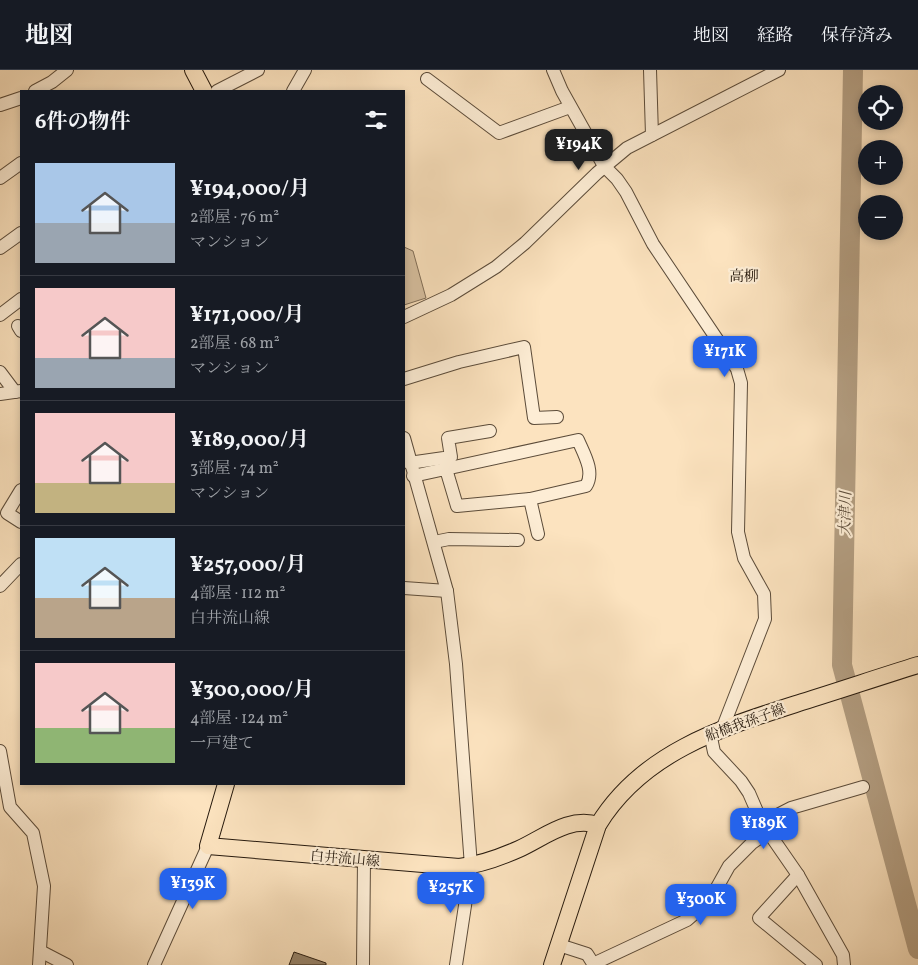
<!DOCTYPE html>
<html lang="ja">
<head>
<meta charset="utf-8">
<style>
  :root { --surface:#171b24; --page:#20242c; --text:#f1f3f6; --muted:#9ea1a6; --line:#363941; --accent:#2563eb }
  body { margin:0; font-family:Vollkorn,"Noto Serif JP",serif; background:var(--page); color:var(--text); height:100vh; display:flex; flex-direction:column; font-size:19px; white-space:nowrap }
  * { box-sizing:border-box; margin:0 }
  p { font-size:16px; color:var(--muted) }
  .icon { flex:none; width:28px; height:28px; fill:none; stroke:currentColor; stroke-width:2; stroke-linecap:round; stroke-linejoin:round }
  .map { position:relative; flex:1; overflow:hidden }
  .sheet { position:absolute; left:20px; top:20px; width:385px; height:695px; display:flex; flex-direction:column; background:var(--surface); border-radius:0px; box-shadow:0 2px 8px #0003 }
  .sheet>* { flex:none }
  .tools { position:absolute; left:858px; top:15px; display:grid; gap:10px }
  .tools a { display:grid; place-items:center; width:45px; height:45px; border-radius:50%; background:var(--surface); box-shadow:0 2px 8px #0003; font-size:25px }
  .price { position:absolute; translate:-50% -42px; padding:0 11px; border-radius:10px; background:var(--accent); color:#fff; font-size:16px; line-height:32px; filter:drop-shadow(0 1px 2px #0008) }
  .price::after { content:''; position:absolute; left:50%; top:30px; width:15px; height:11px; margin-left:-8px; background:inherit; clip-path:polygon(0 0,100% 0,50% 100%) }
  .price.selected { background:#222; color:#fff }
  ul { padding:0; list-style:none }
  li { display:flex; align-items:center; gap:15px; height:125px; padding:0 15px }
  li+li { border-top:1px solid var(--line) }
  li span { display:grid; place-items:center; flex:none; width:140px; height:100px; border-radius:0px; color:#555 }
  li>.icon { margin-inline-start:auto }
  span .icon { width:60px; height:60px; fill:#fffc; stroke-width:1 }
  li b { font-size:21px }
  h2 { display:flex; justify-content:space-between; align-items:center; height:60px; padding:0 15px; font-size:21px }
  header { display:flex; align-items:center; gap:30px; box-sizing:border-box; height:70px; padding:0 25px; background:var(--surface); border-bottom:1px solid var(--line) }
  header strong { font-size:24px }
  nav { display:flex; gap:28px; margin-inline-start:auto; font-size:18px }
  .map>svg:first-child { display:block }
</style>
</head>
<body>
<header>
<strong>地図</strong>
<nav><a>地図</a><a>経路</a><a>保存済み</a></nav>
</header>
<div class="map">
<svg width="918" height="895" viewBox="0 0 918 895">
  <rect width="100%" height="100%" fill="#fce3bf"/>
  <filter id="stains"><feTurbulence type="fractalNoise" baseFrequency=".004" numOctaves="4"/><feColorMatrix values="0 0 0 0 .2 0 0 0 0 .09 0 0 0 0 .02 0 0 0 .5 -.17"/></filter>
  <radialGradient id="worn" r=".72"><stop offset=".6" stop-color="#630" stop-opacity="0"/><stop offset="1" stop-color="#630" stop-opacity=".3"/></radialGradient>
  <path fill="#d8c1a1" stroke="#806e58" d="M 404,177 L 413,181 L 426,228 L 404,235 Z"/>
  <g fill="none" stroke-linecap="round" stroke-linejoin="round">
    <path stroke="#b49f83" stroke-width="20" d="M 853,0 L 842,595 L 918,879"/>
  </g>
  <path fill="#96836a" stroke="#271a0e" d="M 294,882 L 326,893 L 326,895 L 289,895 Z"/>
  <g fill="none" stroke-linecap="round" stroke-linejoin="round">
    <defs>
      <g id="minor">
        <path d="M 553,0 L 562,21 L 604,96 L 617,109 L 626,122 L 653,174 L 737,299 L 741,313 L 738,462 L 744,488 L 764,524 L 765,549 L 723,657"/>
        <path d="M 650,0 L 652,65"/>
        <path d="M 427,9 L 499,63 L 570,37"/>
        <path d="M 35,21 L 52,12 L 67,0"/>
        <path d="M 217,21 L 258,0"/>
        <path d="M 293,21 L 305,0"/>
        <path d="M 0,35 L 21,28"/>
        <path d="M 0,108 L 21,93"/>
        <path d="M 0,178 L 21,163"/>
        <path d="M 0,245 L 21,229"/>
        <path d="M 404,247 L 451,225 L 496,197 L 525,173 L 597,103 L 627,78 L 779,0"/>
        <path d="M 18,256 L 21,261"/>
        <path d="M 0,302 L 15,322"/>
        <path d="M 404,309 L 459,292 L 524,277 L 534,348 L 557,347"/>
        <path d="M 0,324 L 21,321"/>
        <path d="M 404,368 L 447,521 L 456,594 L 471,796 L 456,895"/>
        <path d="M 409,393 L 451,387 L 448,368 L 490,361"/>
        <path d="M 413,406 L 578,370 C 584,384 595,402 586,416 L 530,429 L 457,436 L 446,399"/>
        <path d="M 21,420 L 7,443 L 21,452"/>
        <path d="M 530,429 L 538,464"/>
        <path d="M 434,472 L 449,469 L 518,470"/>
        <path d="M 0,516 L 21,494"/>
        <path d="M 404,518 L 447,521"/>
        <path d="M 710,663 L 714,682 L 741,711 L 749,723 L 762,753 L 798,805 L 843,885 L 844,895"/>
        <path d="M 0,681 L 10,737 L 33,763 L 44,816 L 39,895"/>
        <path d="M 762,753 L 791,738 L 863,717"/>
        <path d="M 798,805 L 759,848 L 816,895"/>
        <path d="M 559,875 L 587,884 L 594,895"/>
        <path d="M 40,881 L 67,895"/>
        <path d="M 593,894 L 687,850 L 710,830 L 729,796 L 752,773 L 768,762"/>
        <path d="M 154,895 L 208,776"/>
        <path d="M 363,895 L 364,789"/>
      </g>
      <g id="major">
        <path d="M 193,0 L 204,21"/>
        <path d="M 226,714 L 208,776 L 459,797 C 479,795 501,787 519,779 C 545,767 569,746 598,755"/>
        <path d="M 552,895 L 598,755 C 643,681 724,657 802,632 C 841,620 879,607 918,595"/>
      </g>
    </defs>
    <use href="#minor" stroke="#5c4c3a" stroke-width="14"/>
    <use href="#major" stroke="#271a0e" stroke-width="18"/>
    <use href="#minor" stroke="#fdedd5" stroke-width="12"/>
    <use href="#major" stroke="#fce3bf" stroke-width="16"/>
  </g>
  <g text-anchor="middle" stroke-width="4.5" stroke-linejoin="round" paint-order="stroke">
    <g font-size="14" fill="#271a0e" stroke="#fdedd5">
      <text transform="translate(745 652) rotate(-20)" y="5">船橋我孫子線</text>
      <text transform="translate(345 788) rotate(5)" y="5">白井流山線</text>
    </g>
    <g font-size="15" fill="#271a0e" stroke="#fdedd5">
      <text x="744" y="211">高柳</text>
    </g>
    <g font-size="15" font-style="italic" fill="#5f4f3d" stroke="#fdedd5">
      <text transform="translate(845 444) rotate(-89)" y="5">大津川</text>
    </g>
  </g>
  <rect width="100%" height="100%" filter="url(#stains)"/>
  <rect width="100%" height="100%" fill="url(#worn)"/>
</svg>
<div class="tools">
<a><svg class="icon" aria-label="locate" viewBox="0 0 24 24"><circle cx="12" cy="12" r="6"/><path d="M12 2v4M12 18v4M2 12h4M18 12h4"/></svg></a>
<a>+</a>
<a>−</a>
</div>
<b class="price selected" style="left:579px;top:101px">¥194K</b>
<b class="price" style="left:725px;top:308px">¥171K</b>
<b class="price" style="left:764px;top:780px">¥189K</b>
<b class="price" style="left:193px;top:840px">¥139K</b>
<b class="price" style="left:451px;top:844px">¥257K</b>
<b class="price" style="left:701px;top:856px">¥300K</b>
<section class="sheet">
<h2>6件の物件<svg class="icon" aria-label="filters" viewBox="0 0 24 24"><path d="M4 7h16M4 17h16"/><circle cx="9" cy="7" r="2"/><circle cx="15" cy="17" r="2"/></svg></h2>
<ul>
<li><span style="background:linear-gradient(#a9c7e8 60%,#9aa5b1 0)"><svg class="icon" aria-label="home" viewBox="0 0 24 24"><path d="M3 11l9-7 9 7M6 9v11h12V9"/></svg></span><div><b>¥194,000/月</b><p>2部屋 · 76 m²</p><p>マンション</p></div></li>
<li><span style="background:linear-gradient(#f6c9c9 70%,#9aa5b1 0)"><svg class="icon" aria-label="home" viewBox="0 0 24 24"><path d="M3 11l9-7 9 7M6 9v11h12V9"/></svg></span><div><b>¥171,000/月</b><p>2部屋 · 68 m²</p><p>マンション</p></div></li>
<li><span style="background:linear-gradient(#f6c9c9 70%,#c2b280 0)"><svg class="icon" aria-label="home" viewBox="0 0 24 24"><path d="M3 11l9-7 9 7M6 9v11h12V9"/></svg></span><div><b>¥189,000/月</b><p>3部屋 · 74 m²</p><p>マンション</p></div></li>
<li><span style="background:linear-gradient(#bfe0f5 60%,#b9a48a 0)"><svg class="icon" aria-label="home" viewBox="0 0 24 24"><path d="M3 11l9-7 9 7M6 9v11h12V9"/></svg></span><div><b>¥257,000/月</b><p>4部屋 · 112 m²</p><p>白井流山線</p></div></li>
<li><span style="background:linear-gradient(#f6c9c9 65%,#8fb573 0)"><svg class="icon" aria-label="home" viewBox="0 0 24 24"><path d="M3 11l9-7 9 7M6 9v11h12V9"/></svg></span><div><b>¥300,000/月</b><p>4部屋 · 124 m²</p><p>一戸建て</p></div></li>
</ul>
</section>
</div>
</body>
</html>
